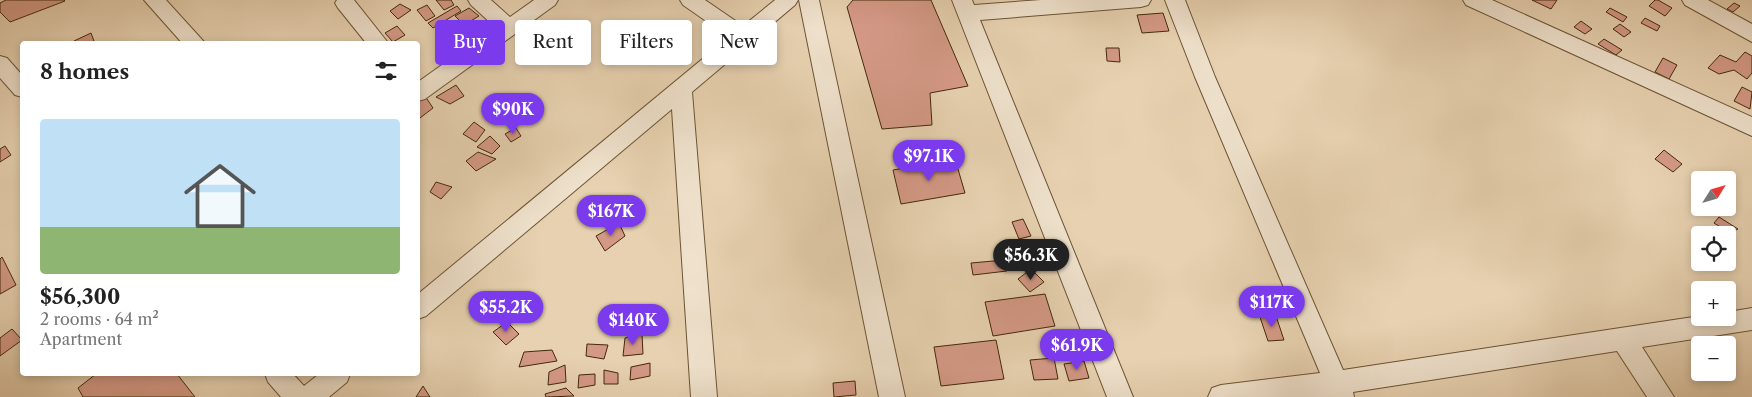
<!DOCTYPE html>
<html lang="en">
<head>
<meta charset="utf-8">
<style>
  :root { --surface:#fff; --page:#f2f2f2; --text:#222; --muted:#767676; --accent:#7c3aed }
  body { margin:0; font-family:"Libre Caslon Text",serif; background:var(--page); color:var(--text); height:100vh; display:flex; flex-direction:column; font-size:19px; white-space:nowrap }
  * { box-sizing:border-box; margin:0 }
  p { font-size:16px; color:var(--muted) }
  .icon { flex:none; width:28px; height:28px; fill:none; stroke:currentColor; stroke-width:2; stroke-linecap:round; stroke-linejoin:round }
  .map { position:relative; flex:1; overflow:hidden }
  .drawer { position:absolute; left:20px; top:41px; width:400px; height:335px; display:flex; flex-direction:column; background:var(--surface); border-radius:5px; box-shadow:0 2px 8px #0003 }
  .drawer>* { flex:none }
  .guide { position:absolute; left:435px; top:20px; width:475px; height:45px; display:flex; gap:10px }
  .needle { width:32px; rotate:53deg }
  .tools { position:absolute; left:1691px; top:171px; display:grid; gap:10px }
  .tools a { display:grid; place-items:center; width:45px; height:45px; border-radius:5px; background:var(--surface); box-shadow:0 2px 8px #0003; font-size:25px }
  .price { position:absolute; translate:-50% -42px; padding:0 11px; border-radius:18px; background:var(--accent); color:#fff; font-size:16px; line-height:32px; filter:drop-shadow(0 1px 2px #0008) }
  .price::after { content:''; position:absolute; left:50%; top:30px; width:15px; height:11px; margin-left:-8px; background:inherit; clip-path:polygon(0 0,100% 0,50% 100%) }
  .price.current { background:#222; color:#fff }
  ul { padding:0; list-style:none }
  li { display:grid; align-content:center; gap:10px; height:265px; padding:0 20px }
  li span { display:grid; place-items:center; height:155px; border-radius:5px; color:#555 }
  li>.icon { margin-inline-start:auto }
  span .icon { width:90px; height:90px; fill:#fffc; stroke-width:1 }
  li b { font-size:21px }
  h2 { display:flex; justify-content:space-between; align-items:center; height:60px; padding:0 20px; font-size:21px }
  .chip { padding:0 18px; border-radius:5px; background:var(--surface); box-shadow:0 2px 8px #0003; font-size:18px; line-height:45px }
  .chip.current { background:var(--accent); color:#fff }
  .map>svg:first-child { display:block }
</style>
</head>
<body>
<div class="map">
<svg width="1752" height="397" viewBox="0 0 1752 397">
  <rect width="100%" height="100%" fill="#e7d1b0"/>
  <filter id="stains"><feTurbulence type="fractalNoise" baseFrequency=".004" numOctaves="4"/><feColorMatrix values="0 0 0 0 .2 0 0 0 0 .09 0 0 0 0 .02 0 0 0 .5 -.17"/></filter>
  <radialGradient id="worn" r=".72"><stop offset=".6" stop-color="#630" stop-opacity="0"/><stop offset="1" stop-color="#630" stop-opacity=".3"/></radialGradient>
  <g fill="#d49986" stroke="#432a09">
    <path d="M 6,0 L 64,0 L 65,1 L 10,22 L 0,12 L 0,3 Z"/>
    <path d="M 436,0 L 451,0 L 454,5 L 444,10 Z"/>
    <path d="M 853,0 L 931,0 L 968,86 L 930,93 L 932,125 L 882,129 L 847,7 Z"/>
    <path d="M 1532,0 L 1557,0 L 1551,9 Z"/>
    <path d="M 1655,0 L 1658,0 L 1672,8 L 1665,16 L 1649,6 Z"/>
    <path d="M 1734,3 L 1740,6 L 1733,12 L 1727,9 Z"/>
    <path d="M 400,4 L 411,10 L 398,19 L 390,11 Z"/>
    <path d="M 427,5 L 435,16 L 426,21 L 417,10 Z"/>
    <path d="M 457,6 L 461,11 L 433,28 L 428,23 Z"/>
    <path d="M 469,8 L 479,16 L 464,25 L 455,16 Z"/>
    <path d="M 1610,8 L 1627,17 L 1623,22 L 1606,12 Z"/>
    <path d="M 1163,13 L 1169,31 L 1142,33 L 1137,15 Z"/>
    <path d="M 1645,18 L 1660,26 L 1657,31 L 1641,23 Z"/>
    <path d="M 1581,21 L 1592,29 L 1585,34 L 1574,27 Z"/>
    <path d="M 1620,24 L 1631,32 L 1624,37 L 1613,29 Z"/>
    <path d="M 397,26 L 405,35 L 393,42 L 385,33 Z"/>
    <path d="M 91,33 L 94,41 L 89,44 L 76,44 L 74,41 Z"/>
    <path d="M 1604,39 L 1622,50 L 1616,55 L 1598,44 Z"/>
    <path d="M 1106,48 L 1119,48 L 1120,62 L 1107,61 Z"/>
    <path d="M 1745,52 L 1752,56 L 1752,73 L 1747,79 L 1734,70 L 1719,74 L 1708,68 L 1720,55 L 1736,62 Z"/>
    <path d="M 1663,58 L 1677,65 L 1669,79 L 1655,72 Z"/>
    <path d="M 456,85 L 464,96 L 450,104 L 436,97 Z"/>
    <path d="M 1742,87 L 1752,92 L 1750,109 L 1734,101 Z"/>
    <path d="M 425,96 L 433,108 L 420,118 L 418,116 L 418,103 Z"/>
    <path d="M 474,122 L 485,130 L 476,142 L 463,134 Z"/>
    <path d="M 516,128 L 521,136 L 511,142 L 505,134 Z"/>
    <path d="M 490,136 L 500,146 L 492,154 L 477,147 Z"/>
    <path d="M 5,146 L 11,155 L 0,162 L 0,149 Z"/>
    <path d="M 1664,150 L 1682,164 L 1673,172 L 1655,159 Z"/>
    <path d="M 478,152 L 496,159 L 476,171 L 466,161 Z"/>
    <path d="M 955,159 L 965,193 L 901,204 L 893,170 Z"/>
    <path d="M 436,182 L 452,187 L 441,199 L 430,192 Z"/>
    <path d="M 1700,200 L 1700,208 L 1711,208 L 1714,210 L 1706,214 L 1695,202 Z"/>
    <path d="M 1719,217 L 1738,229 L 1730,233 L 1714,223 Z"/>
    <path d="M 1023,219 L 1031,236 L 1019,239 L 1012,222 Z"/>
    <path d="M 619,223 L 625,236 L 605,251 L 596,236 Z"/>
    <path d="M 2,257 L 16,285 L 0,294 L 0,259 Z"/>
    <path d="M 1005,260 L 1007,271 L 973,275 L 971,263 Z"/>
    <path d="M 1031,269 L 1044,282 L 1030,292 L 1018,279 Z"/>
    <path d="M 1045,294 L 1055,326 L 993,336 L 985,302 Z"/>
    <path d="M 629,313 L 635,336 L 612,332 L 609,319 Z"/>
    <path d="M 1276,316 L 1284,340 L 1268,341 L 1260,317 Z"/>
    <path d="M 507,322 L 519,334 L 506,345 L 493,332 Z"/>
    <path d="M 12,329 L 22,340 L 0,356 L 0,338 Z"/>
    <path d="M 642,334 L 643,354 L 623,356 L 625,338 Z"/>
    <path d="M 996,340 L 1004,379 L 941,386 L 934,347 Z"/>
    <path d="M 587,344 L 608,345 L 604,359 L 586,356 Z"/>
    <path d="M 552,350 L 557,361 L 519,367 L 524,352 Z"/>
    <path d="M 1054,358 L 1058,379 L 1034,380 L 1030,360 Z"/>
    <path d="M 1084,361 L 1089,378 L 1069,381 L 1064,364 Z"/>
    <path d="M 650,363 L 650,376 L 630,380 L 631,367 Z"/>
    <path d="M 565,365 L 566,382 L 548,385 L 549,372 Z"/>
    <path d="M 604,370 L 618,373 L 618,384 L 604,384 Z"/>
    <path d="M 96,374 L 177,374 L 195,397 L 83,397 L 78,388 Z"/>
    <path d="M 595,374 L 595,385 L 578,388 L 579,375 Z"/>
    <path d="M 855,381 L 856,395 L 834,397 L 833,383 Z"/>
    <path d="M 423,386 L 430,397 L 416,397 Z"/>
    <path d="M 566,388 L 574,396 L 546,397 L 545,394 Z"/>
  </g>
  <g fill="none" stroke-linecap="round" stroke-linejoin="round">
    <defs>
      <g id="minor">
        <path d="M 144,0 L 166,0 L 206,44 L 183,44 Z"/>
        <path d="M 337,0 L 354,0 L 389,44 L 367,44 L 338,8 L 335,3 Z"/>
        <path d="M 468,0 L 491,0 L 510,17 L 534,0 L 558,0 L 555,5 L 425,99 L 418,101 L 418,82 L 495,27 L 471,5 Z"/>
        <path d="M 680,0 L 705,0 L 743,26 L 775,0 L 798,0 L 795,5 L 692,92 L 717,397 L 691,397 L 672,109 L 426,316 L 418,319 L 418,294 L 729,37 L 683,5 Z"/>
        <path d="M 799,0 L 819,0 L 905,397 L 879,397 Z"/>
        <path d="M 952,0 L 972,0 L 974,5 L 1041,0 L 1151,0 L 1148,5 L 1141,7 L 980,20 L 1133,397 L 1107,397 Z"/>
        <path d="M 1165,0 L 1185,0 L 1215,77 L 1343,370 L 1700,316 L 1700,318 L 1728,318 L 1728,312 L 1752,308 L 1752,330 L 1642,347 L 1674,397 L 1647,397 L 1617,351 L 1353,392 L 1354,397 L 1208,397 L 1212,388 L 1221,385 L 1320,373 L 1195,77 Z"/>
        <path d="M 1463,0 L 1492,0 L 1752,117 L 1752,136 L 1466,5 Z"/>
        <path d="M 1682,0 L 1708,0 L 1752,24 L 1752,42 L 1685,5 Z"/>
        <path d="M 0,56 L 7,58 L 22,75 L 22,97 L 15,95 L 0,78 Z"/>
        <path d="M 265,374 L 293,374 L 304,386 L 319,374 L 350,374 L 347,382 L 329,397 L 281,397 L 268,382 Z"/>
      </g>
    </defs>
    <use href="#minor" stroke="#6c5433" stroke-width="2"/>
    <use href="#minor" fill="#efe1cc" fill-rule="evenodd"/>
  </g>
  <rect width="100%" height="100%" filter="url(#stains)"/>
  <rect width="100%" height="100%" fill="url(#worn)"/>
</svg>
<div class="tools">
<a><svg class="needle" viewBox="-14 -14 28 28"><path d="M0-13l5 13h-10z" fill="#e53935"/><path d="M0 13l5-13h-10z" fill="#767676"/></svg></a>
<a><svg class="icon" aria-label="locate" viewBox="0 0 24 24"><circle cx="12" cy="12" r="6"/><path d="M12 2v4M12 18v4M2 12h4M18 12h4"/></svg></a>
<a>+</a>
<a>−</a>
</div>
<b class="price" style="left:513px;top:135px">$90K</b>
<b class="price" style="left:929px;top:182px">$97.1K</b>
<b class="price" style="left:611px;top:237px">$167K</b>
<b class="price current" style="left:1031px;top:281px">$56.3K</b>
<b class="price" style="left:1272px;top:328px">$117K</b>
<b class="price" style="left:506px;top:333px">$55.2K</b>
<b class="price" style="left:633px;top:346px">$140K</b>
<b class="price" style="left:1077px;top:371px">$61.9K</b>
<div class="guide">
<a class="chip current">Buy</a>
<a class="chip">Rent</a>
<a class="chip">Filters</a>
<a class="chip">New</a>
</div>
<section class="drawer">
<h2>8 homes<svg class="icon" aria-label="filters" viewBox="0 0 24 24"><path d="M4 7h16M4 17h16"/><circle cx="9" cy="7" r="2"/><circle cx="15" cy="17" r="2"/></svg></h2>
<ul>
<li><span style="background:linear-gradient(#bfe0f5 70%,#8fb573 0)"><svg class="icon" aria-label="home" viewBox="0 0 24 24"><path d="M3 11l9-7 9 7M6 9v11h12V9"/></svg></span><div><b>$56,300</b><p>2 rooms · 64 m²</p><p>Apartment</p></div></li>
</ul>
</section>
</div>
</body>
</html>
